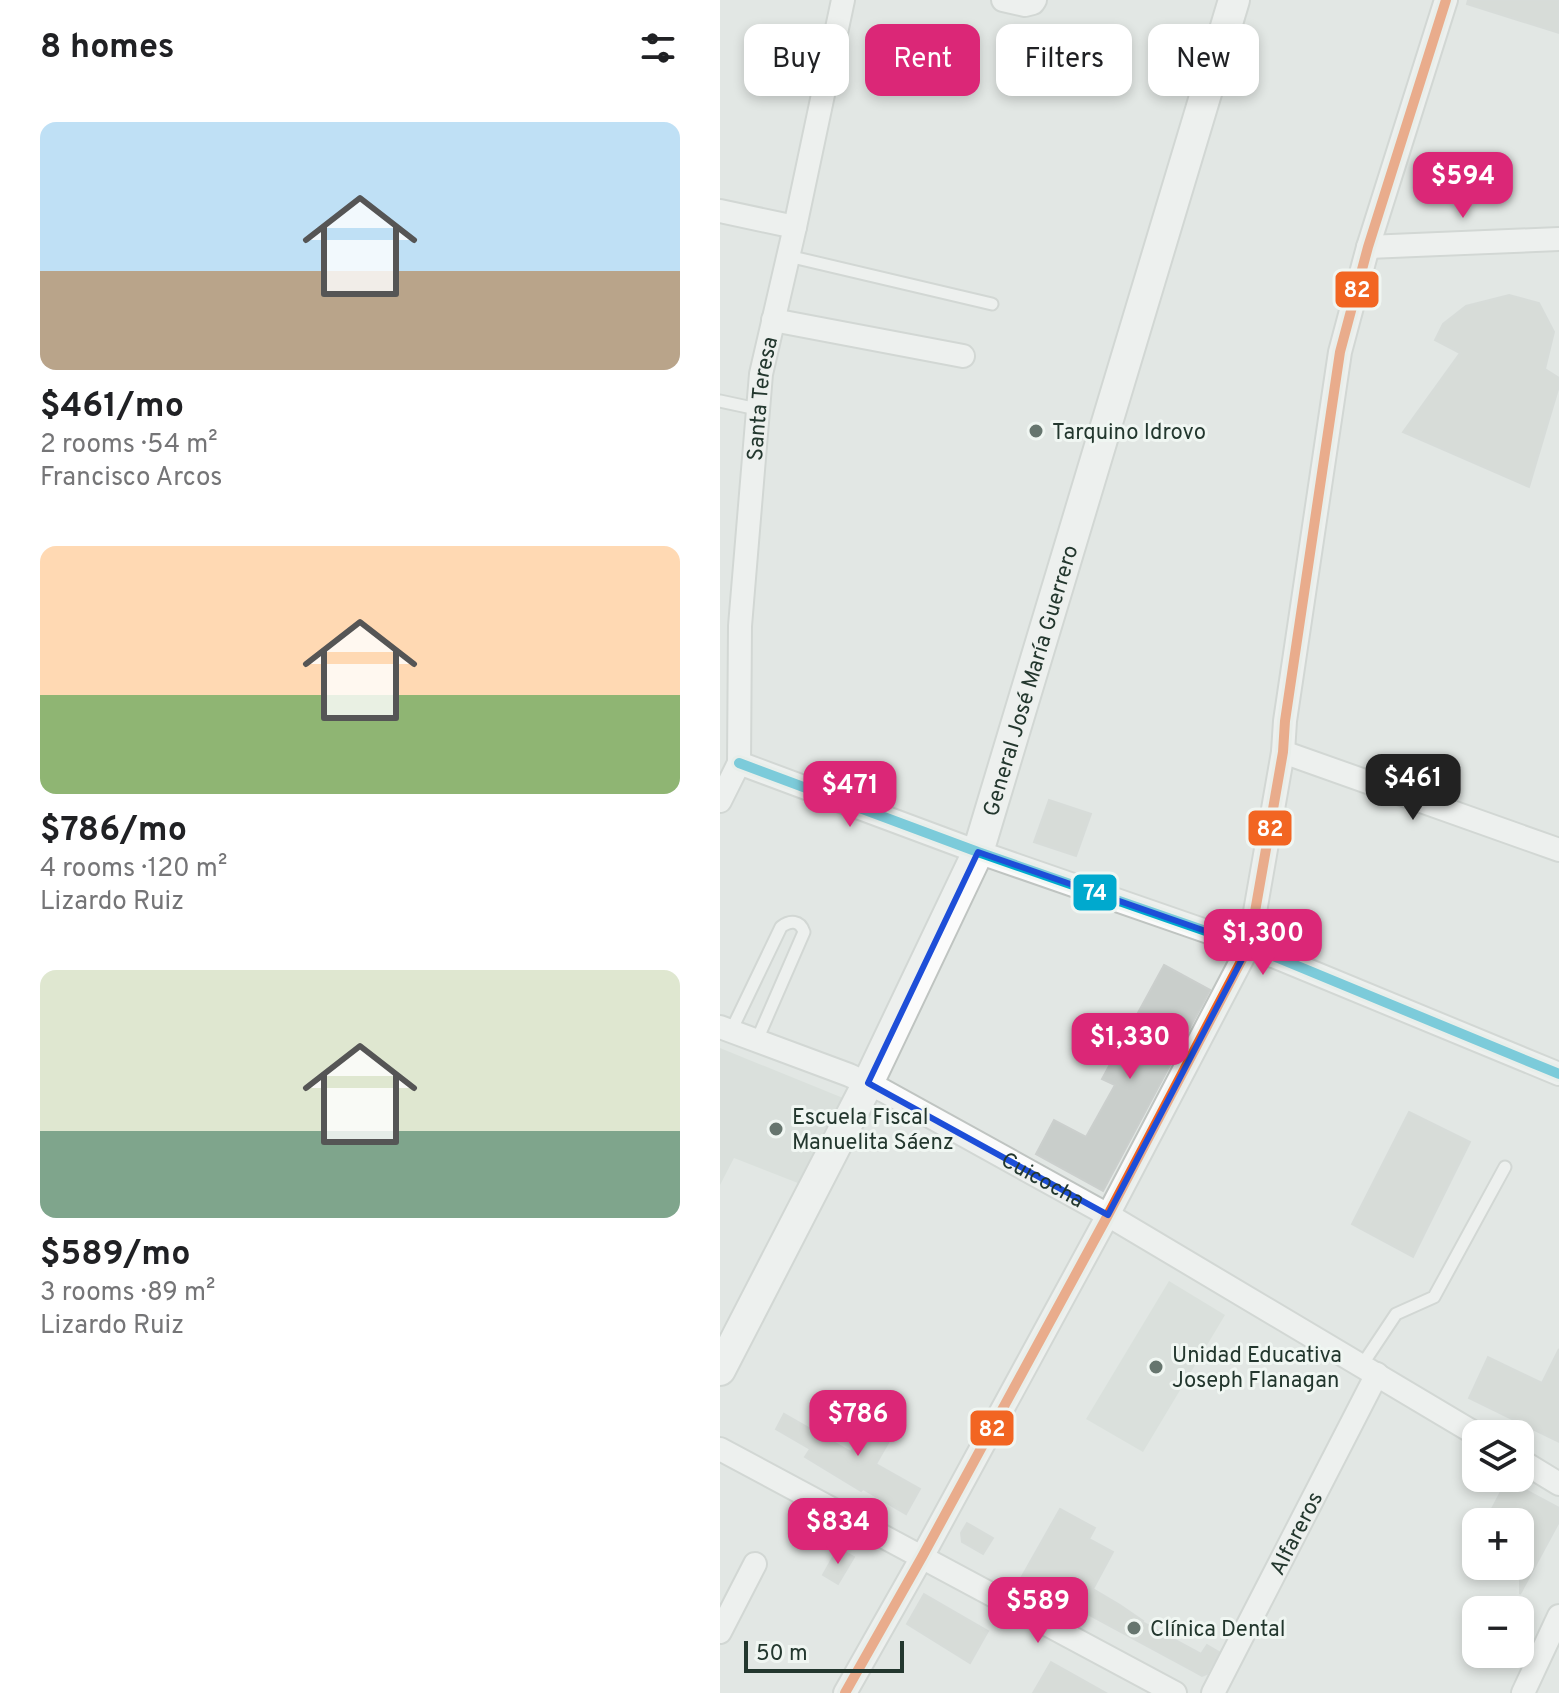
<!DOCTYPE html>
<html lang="en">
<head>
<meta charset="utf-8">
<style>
  :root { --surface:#fff; --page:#f6f6f6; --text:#202124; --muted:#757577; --accent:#db2777 }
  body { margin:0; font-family:Overpass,sans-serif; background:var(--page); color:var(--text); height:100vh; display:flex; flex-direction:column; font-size:30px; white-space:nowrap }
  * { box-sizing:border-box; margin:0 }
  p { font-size:26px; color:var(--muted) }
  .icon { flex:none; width:44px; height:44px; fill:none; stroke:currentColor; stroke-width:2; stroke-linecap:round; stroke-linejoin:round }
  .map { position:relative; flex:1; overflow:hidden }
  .side { display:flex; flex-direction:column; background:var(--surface); width:720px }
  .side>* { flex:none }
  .top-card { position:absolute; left:24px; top:24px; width:694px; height:72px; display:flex; gap:16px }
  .buttons { position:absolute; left:742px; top:1420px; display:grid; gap:16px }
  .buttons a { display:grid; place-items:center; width:72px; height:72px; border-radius:16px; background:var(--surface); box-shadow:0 4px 12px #0003; font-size:40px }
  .scale { position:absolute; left:24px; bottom:20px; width:160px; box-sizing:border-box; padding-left:8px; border:4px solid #23372e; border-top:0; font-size:22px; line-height:28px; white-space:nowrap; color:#23372e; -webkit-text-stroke:6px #f0f6f2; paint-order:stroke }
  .price { position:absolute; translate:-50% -68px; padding:0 18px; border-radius:16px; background:var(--accent); color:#fff; font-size:26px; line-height:52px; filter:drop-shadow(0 2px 4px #0008) }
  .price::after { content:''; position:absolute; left:50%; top:48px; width:24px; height:18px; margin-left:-12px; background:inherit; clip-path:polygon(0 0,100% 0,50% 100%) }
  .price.on { background:#222; color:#fff }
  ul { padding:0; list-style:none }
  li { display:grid; align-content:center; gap:16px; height:424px; padding:0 40px }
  li span { display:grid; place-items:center; height:248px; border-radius:16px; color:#555 }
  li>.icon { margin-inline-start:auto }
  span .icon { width:144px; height:144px; fill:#fffc; stroke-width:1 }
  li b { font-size:34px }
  h2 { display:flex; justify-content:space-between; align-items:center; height:96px; padding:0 40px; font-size:34px }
  .tag { padding:0 28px; border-radius:16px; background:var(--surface); box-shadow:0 4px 12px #0003; font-size:28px; line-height:72px }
  .tag.on { background:var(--accent); color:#fff }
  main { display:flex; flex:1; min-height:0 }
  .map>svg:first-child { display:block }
</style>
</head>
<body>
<main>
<section class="side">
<h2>8 homes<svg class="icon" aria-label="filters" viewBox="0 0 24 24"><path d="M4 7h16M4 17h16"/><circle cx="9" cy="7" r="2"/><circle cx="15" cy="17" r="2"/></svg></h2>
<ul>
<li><span style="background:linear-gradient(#bfe0f5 60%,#b9a48a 0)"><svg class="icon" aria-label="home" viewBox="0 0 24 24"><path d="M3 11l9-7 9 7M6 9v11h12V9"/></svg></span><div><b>$461/mo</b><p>2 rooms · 54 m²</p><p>Francisco Arcos</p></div></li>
<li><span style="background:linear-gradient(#ffd9b3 60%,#8fb573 0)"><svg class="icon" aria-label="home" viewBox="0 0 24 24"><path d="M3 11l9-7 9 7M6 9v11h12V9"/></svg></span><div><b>$786/mo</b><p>4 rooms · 120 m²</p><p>Lizardo Ruiz</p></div></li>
<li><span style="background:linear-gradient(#dfe7d0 65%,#7fa58c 0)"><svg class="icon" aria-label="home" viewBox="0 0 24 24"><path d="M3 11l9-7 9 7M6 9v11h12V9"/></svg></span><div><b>$589/mo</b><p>3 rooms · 89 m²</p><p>Lizardo Ruiz</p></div></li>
</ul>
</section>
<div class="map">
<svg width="839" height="1693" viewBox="0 0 839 1693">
  <rect width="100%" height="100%" fill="#e2e7e4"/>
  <g fill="#d0d8d3">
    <path d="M 0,1048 L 128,1100 L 83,1185 L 14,1158 L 0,1185 Z"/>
    <path d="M 449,1281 L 505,1315 L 423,1452 L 366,1419 Z"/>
  </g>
  <g fill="#c9cecb" stroke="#cbcfcd" stroke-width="2">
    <path d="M 748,0 L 839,0 L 839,33 L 747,4 Z"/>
    <path d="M 789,295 L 819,303 L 834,332 L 825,369 L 839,378 L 839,386 L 809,487 L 683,432 L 740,353 L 715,340 L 723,324 L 746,306 Z"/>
    <path d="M 329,800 L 371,814 L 356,856 L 314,842 Z"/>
    <path d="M 444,965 L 490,990 L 383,1191 L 316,1154 L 334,1120 L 366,1137 L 395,1085 L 382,1079 Z"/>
    <path d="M 689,1112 L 750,1142 L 693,1257 L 632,1224 Z"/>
    <path d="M 839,1349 L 839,1442 L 749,1398 L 768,1357 L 822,1383 Z"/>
    <path d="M 157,1406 L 181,1420 L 156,1464 L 200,1489 L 186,1514 L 143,1489 L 141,1491 L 85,1457 L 90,1449 L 56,1429 L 64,1414 L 131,1452 Z"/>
    <path d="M 787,1480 L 839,1508 L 839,1522 L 800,1594 L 800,1522 L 765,1522 Z"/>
    <path d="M 340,1509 L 375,1528 L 369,1539 L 393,1552 L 373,1589 L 400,1605 L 423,1621 L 422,1622 L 481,1654 L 487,1645 L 499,1652 L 487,1674 L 482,1676 L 473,1671 L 301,1578 Z"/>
    <path d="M 247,1523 L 273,1538 L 263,1554 L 242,1542 L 241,1533 Z"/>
    <path d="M 118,1548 L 134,1557 L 118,1584 L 103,1575 Z"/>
    <path d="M 204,1594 L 268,1631 L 250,1663 L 187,1624 Z"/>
    <path d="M 331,1662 L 386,1693 L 313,1693 Z"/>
  </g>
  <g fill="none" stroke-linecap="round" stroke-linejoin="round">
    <defs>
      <g id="lane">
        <path d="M 68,256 L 272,304"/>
        <path d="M 0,401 L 37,409"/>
        <path d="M 11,1031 L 61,927 C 70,920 80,920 84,932 L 37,1040"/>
        <path d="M 642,1365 L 676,1314 L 714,1297 L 785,1167"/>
      </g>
      <g id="street">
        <path d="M 283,0 L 305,5 L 313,3 L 315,0"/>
        <path d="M 0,211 L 75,227"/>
        <path d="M 648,247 L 839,239"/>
        <path d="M 53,320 L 243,356"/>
        <path d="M 563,752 L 839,850"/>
        <path d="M 19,763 L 258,852 L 529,946 L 839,1074"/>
        <path id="s1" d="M 0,801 L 19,763 L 20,626 L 41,374 L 75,227 L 123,0"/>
        <path id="s2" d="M 0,1027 L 129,1075 L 164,1091 L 388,1215 L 756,1434"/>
        <path d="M 0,1449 L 455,1693"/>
        <path d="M 800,1460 L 839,1484"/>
        <path d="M 0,1632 L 35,1564"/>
        <path d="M 125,1693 L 202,1557 L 388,1215 L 529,946 L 563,752 L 565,721 L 620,352 L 648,247 L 726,0"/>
        <path id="s3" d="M 493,1693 L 657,1374"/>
        <path d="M 803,1693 L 839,1616"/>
      </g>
      <g id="secondary">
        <path id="s4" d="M 0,1370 L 148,1083 L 258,852 L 514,0"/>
      </g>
    </defs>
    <use href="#lane" stroke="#bfc4c1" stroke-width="15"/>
    <use href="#street" stroke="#bfc4c1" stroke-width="26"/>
    <use href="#secondary" stroke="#bfc4c1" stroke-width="34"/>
    <use href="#lane" stroke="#fbfbfb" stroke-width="11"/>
    <use href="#street" stroke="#fbfbfb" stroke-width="22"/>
    <use href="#secondary" stroke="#fbfbfb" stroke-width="30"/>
    <defs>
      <path id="bus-1" d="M 19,763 L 258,852 L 529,946 L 839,1074"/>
      <path id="bus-2" d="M 125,1693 L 202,1557 L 388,1215 L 529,946 L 563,752 L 565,721 L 620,352 L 648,247 L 726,0"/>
    </defs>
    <use href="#bus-1" stroke="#f0f6f2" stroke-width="16"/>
    <use href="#bus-2" stroke="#f0f6f2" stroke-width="16"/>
    <use href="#bus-1" stroke="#00a9ce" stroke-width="10"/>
    <use href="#bus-2" stroke="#f26522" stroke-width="10"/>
  </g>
  <path d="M0 0H839V1693H0ZM 258,852 L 529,946 L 388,1215 L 148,1083 Z" fill="#e2e7e4" fill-opacity=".55" fill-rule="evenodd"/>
  <path fill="none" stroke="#1d4ed8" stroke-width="6" stroke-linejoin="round" d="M 258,852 L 529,946 L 388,1215 L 148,1083 Z"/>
  <g fill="#66756e" stroke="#f0f6f2" stroke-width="3">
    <circle cx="316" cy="431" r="8"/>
    <circle cx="56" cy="1129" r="8"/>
    <circle cx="436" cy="1367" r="8"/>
    <circle cx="414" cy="1628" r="8"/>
  </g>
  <g text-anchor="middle" stroke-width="6" stroke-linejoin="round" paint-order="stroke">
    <g font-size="22" fill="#23372e" stroke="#f0f6f2">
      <text dy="8" stroke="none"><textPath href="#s1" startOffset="408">Santa Teresa</textPath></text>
      <text dy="8" stroke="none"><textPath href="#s4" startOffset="758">General José María Guerrero</textPath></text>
      <text dy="8" stroke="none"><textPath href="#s2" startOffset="358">Cuicocha</textPath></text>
      <text dy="8" stroke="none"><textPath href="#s3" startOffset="180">Alfareros</textPath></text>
    </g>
    <g font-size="22" fill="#23372e" stroke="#f0f6f2" text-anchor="start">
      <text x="332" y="439">Tarquino Idrovo</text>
      <text x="72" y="1124">Escuela Fiscal<tspan x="72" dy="25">Manuelita Sáenz</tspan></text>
      <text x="452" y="1362">Unidad Educativa<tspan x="452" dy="25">Joseph Flanagan</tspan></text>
      <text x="430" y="1636">Clínica Dental</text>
    </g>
  </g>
  <g stroke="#f0f6f2" stroke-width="3">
    <rect x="614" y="270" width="46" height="39" rx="8" fill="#f26522"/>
    <rect x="527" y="809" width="46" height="38" rx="8" fill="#f26522"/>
    <rect x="352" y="873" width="46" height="39" rx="8" fill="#00a9ce"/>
    <rect x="249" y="1409" width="46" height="38" rx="8" fill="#f26522"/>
  </g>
  <g font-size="22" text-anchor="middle" font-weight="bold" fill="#fff">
    <text x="637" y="297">82</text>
    <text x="550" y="836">82</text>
    <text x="375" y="900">74</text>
    <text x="272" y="1436">82</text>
  </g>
</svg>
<div class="buttons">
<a><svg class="icon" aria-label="layers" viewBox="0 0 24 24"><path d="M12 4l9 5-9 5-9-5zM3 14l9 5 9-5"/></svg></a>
<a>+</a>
<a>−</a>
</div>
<div class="scale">50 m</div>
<b class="price" style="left:743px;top:220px">$594</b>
<b class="price on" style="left:693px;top:822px">$461</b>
<b class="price" style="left:130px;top:829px">$471</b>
<b class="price" style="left:543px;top:977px">$1,300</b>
<b class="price" style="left:410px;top:1081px">$1,330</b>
<b class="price" style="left:138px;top:1458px">$786</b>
<b class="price" style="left:118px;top:1566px">$834</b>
<b class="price" style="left:318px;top:1645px">$589</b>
<div class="top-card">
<a class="tag">Buy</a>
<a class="tag on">Rent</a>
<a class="tag">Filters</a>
<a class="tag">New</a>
</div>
</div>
</main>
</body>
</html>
